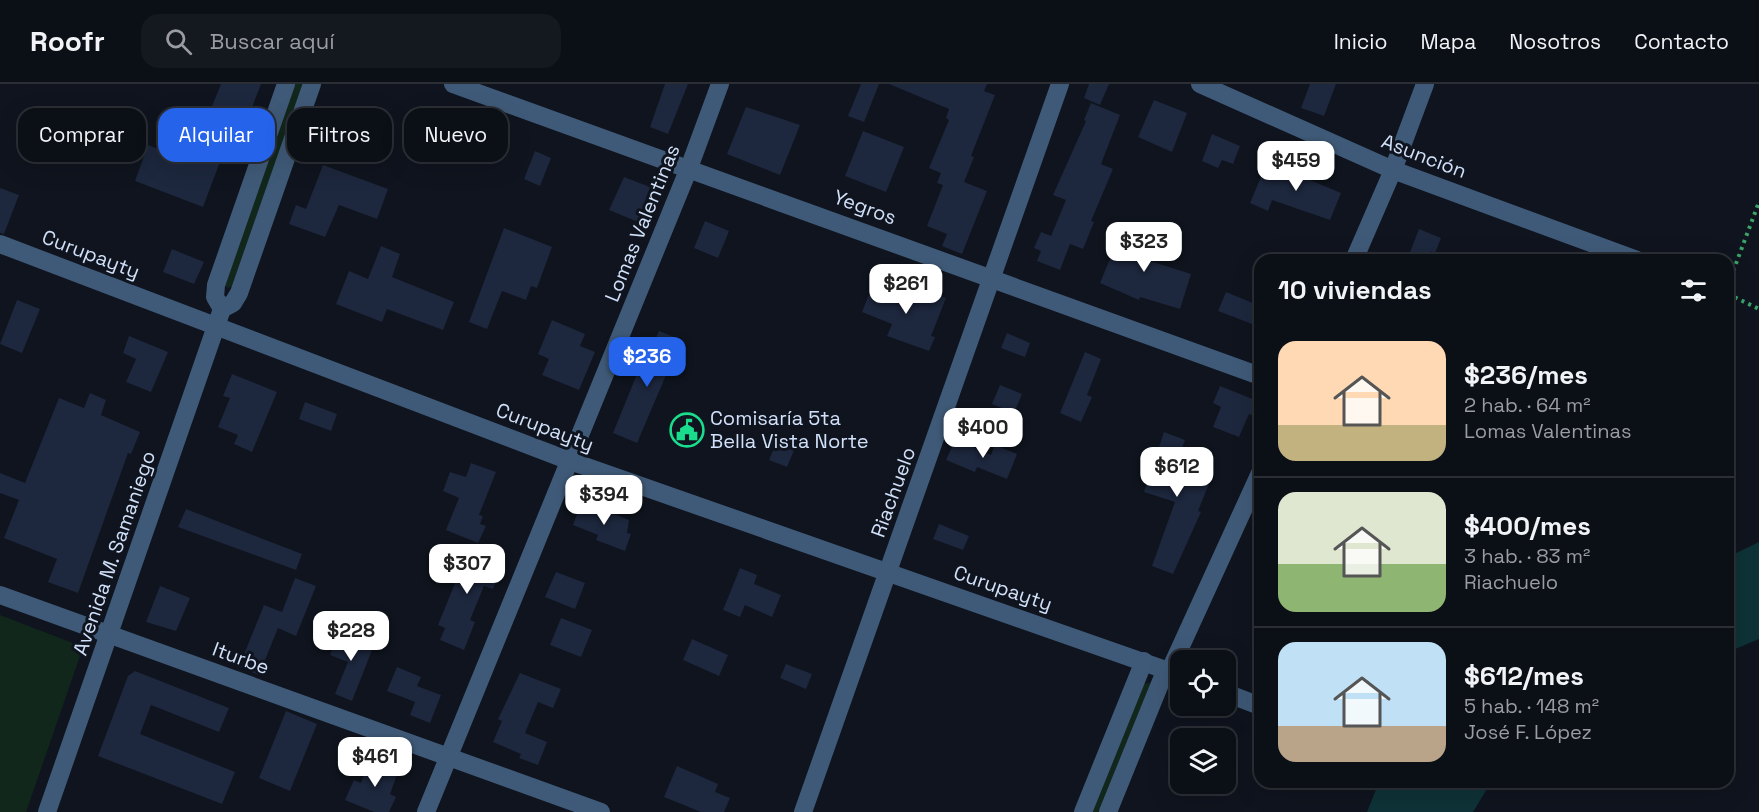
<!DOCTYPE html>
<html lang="es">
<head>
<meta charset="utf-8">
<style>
  :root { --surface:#0b0f16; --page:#14181f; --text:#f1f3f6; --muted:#9a9ca1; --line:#2b2f35; --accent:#2563eb }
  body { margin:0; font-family:"Space Grotesk",sans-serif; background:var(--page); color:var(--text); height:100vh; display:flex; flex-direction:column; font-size:22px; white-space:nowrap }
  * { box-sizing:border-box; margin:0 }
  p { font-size:20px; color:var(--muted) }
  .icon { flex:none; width:33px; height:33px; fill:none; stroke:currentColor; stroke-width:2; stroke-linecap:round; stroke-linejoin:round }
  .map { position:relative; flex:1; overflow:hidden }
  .side { position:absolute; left:1254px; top:170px; width:480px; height:534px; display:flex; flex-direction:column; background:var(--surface); border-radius:18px; box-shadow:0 6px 24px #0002,0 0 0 2px var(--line) }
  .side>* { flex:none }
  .banner { position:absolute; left:18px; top:24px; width:570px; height:54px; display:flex; gap:12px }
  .buttons { position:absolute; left:1170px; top:566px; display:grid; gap:12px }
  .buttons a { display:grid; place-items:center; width:66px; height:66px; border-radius:12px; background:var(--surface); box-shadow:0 6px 24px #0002,0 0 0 2px var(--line); font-size:30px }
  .price { position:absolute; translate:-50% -51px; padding:0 14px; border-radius:12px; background:#fff; color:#222; font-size:20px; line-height:39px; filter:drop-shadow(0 2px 3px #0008) }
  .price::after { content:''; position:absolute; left:50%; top:36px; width:18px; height:14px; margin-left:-9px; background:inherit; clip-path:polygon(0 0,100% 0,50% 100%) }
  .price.on { background:var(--accent); color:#fff }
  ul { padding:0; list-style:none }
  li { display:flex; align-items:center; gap:18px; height:150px; padding:0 24px }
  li+li { border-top:2px solid var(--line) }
  li span { display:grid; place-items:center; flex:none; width:168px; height:120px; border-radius:18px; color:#555 }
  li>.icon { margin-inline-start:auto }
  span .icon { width:72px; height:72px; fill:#fffc; stroke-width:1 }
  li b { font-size:26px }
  h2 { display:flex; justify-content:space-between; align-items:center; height:72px; padding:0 24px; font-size:26px }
  .chip { padding:0 21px; border-radius:18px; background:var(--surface); box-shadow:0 6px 24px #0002,0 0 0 2px var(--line); font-size:21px; line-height:54px }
  .chip.on { background:var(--accent); color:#fff }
  header { display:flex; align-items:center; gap:36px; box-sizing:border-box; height:84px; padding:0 30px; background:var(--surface); border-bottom:2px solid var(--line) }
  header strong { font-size:28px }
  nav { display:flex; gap:33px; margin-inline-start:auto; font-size:21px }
  .search { width:420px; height:54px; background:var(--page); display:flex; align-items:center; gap:15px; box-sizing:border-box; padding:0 21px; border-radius:18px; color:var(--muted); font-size:22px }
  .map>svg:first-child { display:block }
</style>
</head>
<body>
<header>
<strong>Roofr</strong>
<div class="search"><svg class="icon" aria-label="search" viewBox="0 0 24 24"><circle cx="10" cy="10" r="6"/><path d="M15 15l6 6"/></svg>Buscar aquí</div>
<nav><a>Inicio</a><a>Mapa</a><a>Nosotros</a><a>Contacto</a></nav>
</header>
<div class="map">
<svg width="1759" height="728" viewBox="0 0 1759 728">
  <rect width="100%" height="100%" fill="#0f141e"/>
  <g fill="#12271c">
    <path d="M 293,0 L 303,0 L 232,202 L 228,204 L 224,201 Z"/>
    <path d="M 0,531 L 83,563 L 26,728 L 0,728 Z"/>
    <path d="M 1149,599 L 1151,600 L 1100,728 L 1091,728 L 1143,600 Z"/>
  </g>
  <g fill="#0e3237">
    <path d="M 1759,458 L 1759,555 L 1728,568 L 1728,473 Z"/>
    <path d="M 1379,698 L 1491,698 L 1473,728 L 1367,728 Z"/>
  </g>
  <g fill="#1d273d">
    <path d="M 221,0 L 261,0 L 240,55 L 245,57 L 237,76 L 223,70 L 203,123 L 135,97 L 148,61 L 193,79 L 198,66 L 204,69 L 217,35 L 208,32 Z"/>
    <path d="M 665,0 L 688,0 L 668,50 L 650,43 Z"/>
    <path d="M 861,0 L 879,0 L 864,38 L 848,32 Z"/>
    <path d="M 889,0 L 987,0 L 984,7 L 995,11 L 971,72 L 974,73 L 964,98 L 987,107 L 962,170 L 942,162 L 947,150 L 927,142 L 943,101 L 937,99 L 941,89 L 929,84 L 949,36 L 946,34 L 949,25 Z"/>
    <path d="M 1089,0 L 1109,0 L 1100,21 L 1084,14 Z"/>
    <path d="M 1310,0 L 1336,0 L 1324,32 L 1301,24 Z"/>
    <path d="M 1154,16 L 1187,29 L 1172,68 L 1138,53 Z"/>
    <path d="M 1091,19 L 1120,31 L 1101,80 L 1113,85 L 1091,137 L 1094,138 L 1083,165 L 1070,160 L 1060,186 L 1037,177 L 1041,167 L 1034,164 L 1041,148 L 1051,152 L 1066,116 L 1053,111 L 1086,37 L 1084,36 Z"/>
    <path d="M 746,23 L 800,41 L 780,91 L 727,70 Z"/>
    <path d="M 863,47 L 904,63 L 886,108 L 845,92 Z"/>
    <path d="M 1212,50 L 1240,62 L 1233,80 L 1222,76 L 1218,84 L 1202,77 Z"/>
    <path d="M 535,67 L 551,74 L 540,102 L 524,95 Z"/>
    <path d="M 1283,76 L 1314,88 L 1310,96 L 1341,109 L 1330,136 L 1272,116 L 1268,127 L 1250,119 L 1263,88 L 1276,93 Z"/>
    <path d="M 323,81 L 388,105 L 377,135 L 339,121 L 325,153 L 289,140 L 296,121 L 306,125 Z"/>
    <path d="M 624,93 L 650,103 L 638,138 L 609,126 Z"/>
    <path d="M 0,104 L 19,111 L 4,150 L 0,149 Z"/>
    <path d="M 705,137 L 729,147 L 718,174 L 694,164 Z"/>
    <path d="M 504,144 L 552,163 L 537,204 L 531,202 L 526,216 L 502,207 L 487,245 L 469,238 Z"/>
    <path d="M 1126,144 L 1156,155 L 1147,176 L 1191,190 L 1180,225 L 1140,213 L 1139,216 L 1100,199 L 1114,165 L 1117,167 Z"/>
    <path d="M 1419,145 L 1441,154 L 1435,169 L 1431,167 L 1428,176 L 1407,176 Z"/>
    <path d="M 381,162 L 400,170 L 392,193 L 454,218 L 443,246 L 387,225 L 382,238 L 336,220 L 349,187 L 368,195 Z"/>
    <path d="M 172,165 L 204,178 L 194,200 L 163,188 Z"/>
    <path d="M 873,200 L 909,215 L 911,210 L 924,215 L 927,207 L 946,214 L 931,252 L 935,253 L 929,267 L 887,252 L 892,240 L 862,228 Z"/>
    <path d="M 1226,208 L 1260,222 L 1260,243 L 1218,227 Z"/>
    <path d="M 17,216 L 40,225 L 22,269 L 0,260 Z"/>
    <path d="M 552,236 L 585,250 L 580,262 L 595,268 L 579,306 L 542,291 L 549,275 L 538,270 Z"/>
    <path d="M 659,247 L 681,256 L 637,359 L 613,349 L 637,290 L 641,292 Z"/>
    <path d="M 1007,249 L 1030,259 L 1025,273 L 1001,264 Z"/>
    <path d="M 129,252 L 168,268 L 151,308 L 126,298 L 136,275 L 123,269 Z"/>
    <path d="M 1085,268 L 1101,275 L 1087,311 L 1092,313 L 1081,338 L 1060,329 Z"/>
    <path d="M 232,290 L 277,308 L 252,368 L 234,360 L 238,351 L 218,343 L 230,314 L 223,312 Z"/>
    <path d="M 1000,301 L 1022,310 L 1014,329 L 992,320 Z"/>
    <path d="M 1220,302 L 1260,318 L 1255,332 L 1249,330 L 1239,353 L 1213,343 L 1221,323 L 1213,319 Z"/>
    <path d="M 90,309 L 106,316 L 101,331 L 140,348 L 131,370 L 128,369 L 78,509 L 48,498 L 57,475 L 4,454 L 19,416 L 0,409 L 0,389 L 25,399 L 59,314 L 84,324 Z"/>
    <path d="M 305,318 L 337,330 L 331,347 L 299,335 Z"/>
    <path d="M 1164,348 L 1185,356 L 1179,372 L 1214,387 L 1198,427 L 1201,428 L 1173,490 L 1152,482 L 1175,418 L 1144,408 Z"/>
    <path d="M 955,356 L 991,371 L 995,361 L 1017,370 L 1007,395 L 977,383 L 975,388 L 946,376 Z"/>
    <path d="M 777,357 L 795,364 L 787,383 L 769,376 Z"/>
    <path d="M 471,379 L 496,388 L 479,431 L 483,432 L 480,440 L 486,442 L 478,459 L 446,446 L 459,414 L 443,407 L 450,388 L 466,393 Z"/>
    <path d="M 582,417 L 629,436 L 627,449 L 631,450 L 625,467 L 596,456 L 598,451 L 573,441 Z"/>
    <path d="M 186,425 L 302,470 L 296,486 L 178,443 Z"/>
    <path d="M 939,440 L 969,452 L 963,466 L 933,455 Z"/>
    <path d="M 462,463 L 504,479 L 493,505 L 484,502 L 470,536 L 475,538 L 464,566 L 440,556 L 445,544 L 438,541 L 460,487 L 453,484 Z"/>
    <path d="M 740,484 L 757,491 L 754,500 L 781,511 L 772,533 L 745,521 L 740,533 L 723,526 Z"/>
    <path d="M 556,488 L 585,499 L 575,525 L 545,513 Z"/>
    <path d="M 295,494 L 316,502 L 296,552 L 278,544 L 259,591 L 239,583 L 264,521 L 282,528 Z"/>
    <path d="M 160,502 L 190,514 L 176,547 L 146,538 Z"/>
    <path d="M 561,534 L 592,546 L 581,573 L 550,561 Z"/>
    <path d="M 340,547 L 374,561 L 352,617 L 335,610 L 348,578 L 330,571 Z"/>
    <path d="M 692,555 L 728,571 L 719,592 L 683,576 Z"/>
    <path d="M 786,580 L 812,590 L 806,605 L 780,594 Z"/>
    <path d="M 397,583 L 421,593 L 417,602 L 441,611 L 430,639 L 410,631 L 415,618 L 387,607 Z"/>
    <path d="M 135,587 L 229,624 L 219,648 L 151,621 L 140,650 L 235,688 L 222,720 L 98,672 L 128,592 Z"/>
    <path d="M 520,589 L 561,605 L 553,624 L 538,618 L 525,649 L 547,658 L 538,681 L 519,674 L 521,670 L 493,658 L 502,637 L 498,635 Z"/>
    <path d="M 286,627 L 317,640 L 290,707 L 259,694 Z"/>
    <path d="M 370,674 L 399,685 L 390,710 L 396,713 L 389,728 L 374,728 L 345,716 L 354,696 L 361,699 Z"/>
    <path d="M 677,682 L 718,700 L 715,708 L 730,714 L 724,728 L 701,728 L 664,713 Z"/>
  </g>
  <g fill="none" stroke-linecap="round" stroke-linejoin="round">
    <g stroke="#3ba468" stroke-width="4" stroke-dasharray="3 4.5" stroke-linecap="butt">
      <path d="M 1728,201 L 1759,118"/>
      <path d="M 1728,210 L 1759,225"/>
    </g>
    <g stroke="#3f5a78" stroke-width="18">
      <path d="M 453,0 L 1260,292"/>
      <path d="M 1200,0 L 1393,86 L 1637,176"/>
      <path d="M 0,160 L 570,377 L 1180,591"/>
      <path d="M 1354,176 L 1393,86 L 1425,0"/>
      <path d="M 222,225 L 215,213 L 216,201 L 286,0"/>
      <path d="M 0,511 L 601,728"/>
      <path d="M 1170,586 L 1260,389"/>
      <path d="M 1226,609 L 1260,622"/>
      <path d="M 47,728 L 222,225 L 233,219 L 239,209 L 312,0"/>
      <path d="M 426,728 L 689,84 L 720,0"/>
      <path d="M 803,728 L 1060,0"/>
      <path d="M 1083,728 L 1144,577"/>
      <path d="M 1108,728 L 1166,585"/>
    </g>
  </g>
  <defs>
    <symbol id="civic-ring" viewBox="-11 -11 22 22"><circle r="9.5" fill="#0f141e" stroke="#19dd8d" stroke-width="1.5"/><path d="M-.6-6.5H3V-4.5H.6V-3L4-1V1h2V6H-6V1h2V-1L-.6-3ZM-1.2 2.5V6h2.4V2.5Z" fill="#19dd8d"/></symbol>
  </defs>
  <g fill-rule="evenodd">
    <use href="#civic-ring" x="668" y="327" width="38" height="38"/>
  </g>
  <g text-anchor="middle" stroke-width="6" stroke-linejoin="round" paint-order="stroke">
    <g font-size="20" fill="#d1e1fa" stroke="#0f141e">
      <text transform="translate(1424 72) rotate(21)" y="7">Asunción</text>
      <text transform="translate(865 123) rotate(20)" y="7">Yegros</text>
      <text transform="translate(642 139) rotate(-68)" y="7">Lomas Valentinas</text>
      <text transform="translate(91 170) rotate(21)" y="7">Curupayty</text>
      <text transform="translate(545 343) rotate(21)" y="7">Curupayty</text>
      <text transform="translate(893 408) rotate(-70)" y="7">Riachuelo</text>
      <text transform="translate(114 469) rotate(-71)" y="7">Avenida M. Samaniego</text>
      <text transform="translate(1003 504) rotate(19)" y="7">Curupayty</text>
      <text transform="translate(241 574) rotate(20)" y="7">Iturbe</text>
    </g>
    <g font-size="20" fill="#d1e1fa" stroke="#0f141e" text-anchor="start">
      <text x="710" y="341">Comisaría 5ta<tspan x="710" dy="23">Bella Vista Norte</tspan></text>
    </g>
  </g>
</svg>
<div class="buttons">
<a><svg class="icon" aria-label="locate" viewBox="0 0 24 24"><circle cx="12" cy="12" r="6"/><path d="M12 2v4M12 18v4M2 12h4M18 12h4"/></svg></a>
<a><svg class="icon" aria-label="layers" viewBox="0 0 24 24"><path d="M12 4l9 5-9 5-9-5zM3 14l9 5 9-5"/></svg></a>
</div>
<b class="price" style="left:1296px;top:108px">$459</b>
<b class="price" style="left:1144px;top:189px">$323</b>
<b class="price" style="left:906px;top:231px">$261</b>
<b class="price on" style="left:647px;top:304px">$236</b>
<b class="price" style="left:983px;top:375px">$400</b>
<b class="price" style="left:1177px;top:414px">$612</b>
<b class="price" style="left:604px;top:442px">$394</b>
<b class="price" style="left:467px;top:511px">$307</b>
<b class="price" style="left:351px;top:578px">$228</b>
<b class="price" style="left:375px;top:704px">$461</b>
<div class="banner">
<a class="chip">Comprar</a>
<a class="chip on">Alquilar</a>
<a class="chip">Filtros</a>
<a class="chip">Nuevo</a>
</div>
<section class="side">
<h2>10 viviendas<svg class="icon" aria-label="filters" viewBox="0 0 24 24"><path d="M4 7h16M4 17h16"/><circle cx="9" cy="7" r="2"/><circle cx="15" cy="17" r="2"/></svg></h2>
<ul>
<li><span style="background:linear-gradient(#ffd9b3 70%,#c2b280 0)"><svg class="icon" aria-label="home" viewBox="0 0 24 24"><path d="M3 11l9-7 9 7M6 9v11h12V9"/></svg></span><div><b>$236/mes</b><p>2 hab. · 64 m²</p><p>Lomas Valentinas</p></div></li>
<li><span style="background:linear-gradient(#dfe7d0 60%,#8fb573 0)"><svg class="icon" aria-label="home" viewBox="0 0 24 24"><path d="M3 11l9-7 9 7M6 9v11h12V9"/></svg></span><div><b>$400/mes</b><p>3 hab. · 83 m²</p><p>Riachuelo</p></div></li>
<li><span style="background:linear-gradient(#bfe0f5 70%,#b9a48a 0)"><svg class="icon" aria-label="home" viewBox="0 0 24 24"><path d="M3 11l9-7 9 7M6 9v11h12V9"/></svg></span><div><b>$612/mes</b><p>5 hab. · 148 m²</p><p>José F. López</p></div></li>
</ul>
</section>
</div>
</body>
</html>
